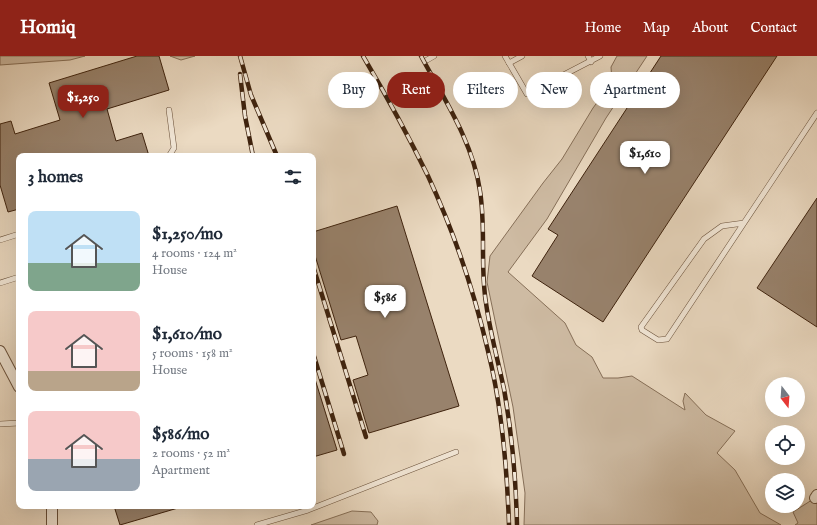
<!DOCTYPE html>
<html lang="en">
<head>
<meta charset="utf-8">
<style>
  :root { --surface:#fff; --page:#f2f2f3; --text:#1f2937; --muted:#747a83; --accent:#8f2418 }
  body { margin:0; font-family:"IM FELL English",serif; background:var(--page); color:var(--text); height:100vh; display:flex; flex-direction:column; font-size:15px; white-space:nowrap }
  * { box-sizing:border-box; margin:0 }
  p { font-size:13px; color:var(--muted) }
  .icon { flex:none; width:22px; height:22px; fill:none; stroke:currentColor; stroke-width:2; stroke-linecap:round; stroke-linejoin:round }
  .map { position:relative; flex:1; overflow:hidden }
  .side { position:absolute; left:16px; top:97px; width:300px; height:356px; display:flex; flex-direction:column; background:var(--surface); border-radius:8px; box-shadow:0 4px 16px #0002 }
  .side>* { flex:none }
  .banner { position:absolute; left:328px; top:16px; width:380px; height:36px; display:flex; gap:8px }
  .needle { width:26px; rotate:163deg }
  .buttons { position:absolute; left:765px; top:321px; display:grid; gap:8px }
  .buttons a { display:grid; place-items:center; width:40px; height:40px; border-radius:50%; background:var(--surface); box-shadow:0 4px 16px #0002; font-size:20px }
  .price { position:absolute; translate:-50% -34px; padding:0 9px; border-radius:8px; background:#fff; color:#222; font-size:13px; line-height:26px; filter:drop-shadow(0 1px 2px #0008) }
  .price::after { content:''; position:absolute; left:50%; top:24px; width:12px; height:9px; margin-left:-6px; background:inherit; clip-path:polygon(0 0,100% 0,50% 100%) }
  .price.current { background:var(--accent); color:#fff }
  ul { padding:0; list-style:none }
  li { display:flex; align-items:center; gap:12px; height:100px; padding:0 12px }
  li span { display:grid; place-items:center; flex:none; width:112px; height:80px; border-radius:8px; color:#555 }
  li>.icon { margin-inline-start:auto }
  span .icon { width:48px; height:48px; fill:#fffc; stroke-width:1 }
  li b { font-size:17px }
  h2 { display:flex; justify-content:space-between; align-items:center; height:48px; padding:0 12px; font-size:17px }
  .chip { padding:0 14px; border-radius:18px; background:var(--surface); box-shadow:0 4px 16px #0002; font-size:14px; line-height:36px }
  .chip.current { background:var(--accent); color:#fff }
  header { display:flex; align-items:center; gap:24px; box-sizing:border-box; height:56px; padding:0 20px; background:var(--accent); color:#fff }
  header strong { font-size:19px }
  nav { display:flex; gap:22px; margin-inline-start:auto; font-size:14px }
  .map>svg:first-child { display:block }
</style>
</head>
<body>
<header>
<strong>Homiq</strong>
<nav><a>Home</a><a>Map</a><a>About</a><a>Contact</a></nav>
</header>
<div class="map">
<svg width="817" height="469" viewBox="0 0 817 469">
  <rect width="100%" height="100%" fill="#ebdac2"/>
  <filter id="stains"><feTurbulence type="fractalNoise" baseFrequency=".005" numOctaves="4"/><feColorMatrix values="0 0 0 0 .2 0 0 0 0 .09 0 0 0 0 .02 0 0 0 .5 -.17"/></filter>
  <radialGradient id="worn" r=".72"><stop offset=".6" stop-color="#630" stop-opacity="0"/><stop offset="1" stop-color="#630" stop-opacity=".3"/></radialGradient>
  <g fill="#cebba3" stroke="#866f58">
    <path d="M 0,0 L 85,0 L 70,4 L 0,9 Z"/>
    <path d="M 170,0 L 195,0 L 181,4 Z"/>
    <path d="M 617,0 L 647,0 L 606,62 L 547,163 L 508,216 L 565,267 L 576,289 L 592,301 L 603,322 L 618,322 L 632,320 L 685,354 L 683,345 L 685,337 L 706,359 L 735,375 L 717,397 L 735,414 L 760,457 L 781,469 L 524,469 L 525,437 L 513,351 L 487,226 L 490,200 L 543,127 L 562,103 L 593,52 L 612,26 L 611,11 Z"/>
    <path d="M 817,439 L 817,469 L 795,469 L 798,467 L 793,456 L 815,442 Z"/>
    <path d="M 352,455 L 371,456 L 378,465 L 377,469 L 311,469 Z"/>
  </g>
  <g fill="#98826c" stroke="#3f230e">
    <path d="M 137,0 L 159,0 L 169,34 L 107,53 L 116,85 L 142,77 L 149,100 L 19,100 L 19,153 L 8,156 L 0,129 L 0,68 L 11,65 L 15,78 L 60,64 L 49,27 Z"/>
    <path d="M 661,0 L 777,0 L 603,266 L 532,220 L 558,179 L 548,173 Z"/>
    <path d="M 817,142 L 817,271 L 757,232 Z"/>
    <path d="M 397,150 L 459,350 L 369,377 L 353,324 L 368,319 L 356,280 L 341,284 L 313,193 L 313,176 Z"/>
    <path d="M 313,323 L 315,323 L 337,394 L 313,401 Z"/>
    <path d="M 114,450 L 177,450 L 178,452 L 120,469 Z"/>
  </g>
  <g fill="none" stroke-linecap="round" stroke-linejoin="round">
    <defs>
      <g id="lane">
        <path d="M 505,0 L 527,38 L 600,0"/>
        <path d="M 588,0 L 591,6"/>
        <path d="M 427,4 L 434,0"/>
        <path d="M 509,7 L 522,0"/>
        <path d="M 169,54 L 174,92 L 169,100"/>
        <path d="M 744,167 L 722,170 L 704,183 L 641,271 L 642,274 L 658,284 L 667,283 L 817,57"/>
        <path d="M 0,184 L 19,178"/>
        <path d="M 0,227 L 19,221"/>
        <path d="M 0,368 L 19,367"/>
        <path d="M 257,469 L 308,454 L 456,396"/>
      </g>
      <g id="street">
        <path d="M 0,295 L 19,331"/>
        <path d="M 815,442 L 817,439"/>
        <path d="M 52,450 L 52,469"/>
      </g>
    </defs>
    <use href="#lane" stroke="#6a513b" stroke-width="6"/>
    <use href="#street" stroke="#6a513b" stroke-width="12"/>
    <use href="#lane" stroke="#f2e7d7" stroke-width="5"/>
    <use href="#street" stroke="#f2e7d7" stroke-width="10"/>
    <defs>
      <g id="rail">
        <path d="M 240,0 L 251,39 L 277,100"/>
        <path d="M 363,0 C 386,39 408,79 428,120 C 454,176 474,235 488,295 C 502,351 507,411 509,469"/>
        <path d="M 421,0 C 444,43 473,86 480,135 C 486,173 480,210 486,247 C 490,276 498,305 504,333 C 512,378 516,424 517,469"/>
        <path d="M 240,18 L 245,60 L 253,100"/>
        <path d="M 313,210 L 366,381"/>
        <path d="M 313,297 L 344,398"/>
      </g>
    </defs>
    <use href="#rail" stroke="#3f230e" stroke-width="4.5"/>
    <use href="#rail" stroke="#f2e7d7" stroke-width="3" stroke-dasharray="9" stroke-linecap="butt"/>
  </g>
  <rect width="100%" height="100%" filter="url(#stains)"/>
  <rect width="100%" height="100%" fill="url(#worn)"/>
</svg>
<div class="buttons">
<a><svg class="needle" viewBox="-14 -14 28 28"><path d="M0-13l5 13h-10z" fill="#e53935"/><path d="M0 13l5-13h-10z" fill="#747a83"/></svg></a>
<a><svg class="icon" aria-label="locate" viewBox="0 0 24 24"><circle cx="12" cy="12" r="6"/><path d="M12 2v4M12 18v4M2 12h4M18 12h4"/></svg></a>
<a><svg class="icon" aria-label="layers" viewBox="0 0 24 24"><path d="M12 4l9 5-9 5-9-5zM3 14l9 5 9-5"/></svg></a>
</div>
<b class="price current" style="left:83px;top:63px">$1,250</b>
<b class="price" style="left:645px;top:119px">$1,610</b>
<b class="price" style="left:385px;top:263px">$586</b>
<div class="banner">
<a class="chip">Buy</a>
<a class="chip current">Rent</a>
<a class="chip">Filters</a>
<a class="chip">New</a>
<a class="chip">Apartment</a>
</div>
<section class="side">
<h2>3 homes<svg class="icon" aria-label="filters" viewBox="0 0 24 24"><path d="M4 7h16M4 17h16"/><circle cx="9" cy="7" r="2"/><circle cx="15" cy="17" r="2"/></svg></h2>
<ul>
<li><span style="background:linear-gradient(#bfe0f5 65%,#7fa58c 0)"><svg class="icon" aria-label="home" viewBox="0 0 24 24"><path d="M3 11l9-7 9 7M6 9v11h12V9"/></svg></span><div><b>$1,250/mo</b><p>4 rooms · 124 m²</p><p>House</p></div></li>
<li><span style="background:linear-gradient(#f6c9c9 75%,#b9a48a 0)"><svg class="icon" aria-label="home" viewBox="0 0 24 24"><path d="M3 11l9-7 9 7M6 9v11h12V9"/></svg></span><div><b>$1,610/mo</b><p>5 rooms · 158 m²</p><p>House</p></div></li>
<li><span style="background:linear-gradient(#f6c9c9 60%,#9aa5b1 0)"><svg class="icon" aria-label="home" viewBox="0 0 24 24"><path d="M3 11l9-7 9 7M6 9v11h12V9"/></svg></span><div><b>$586/mo</b><p>2 rooms · 52 m²</p><p>Apartment</p></div></li>
</ul>
</section>
</div>
</body>
</html>
